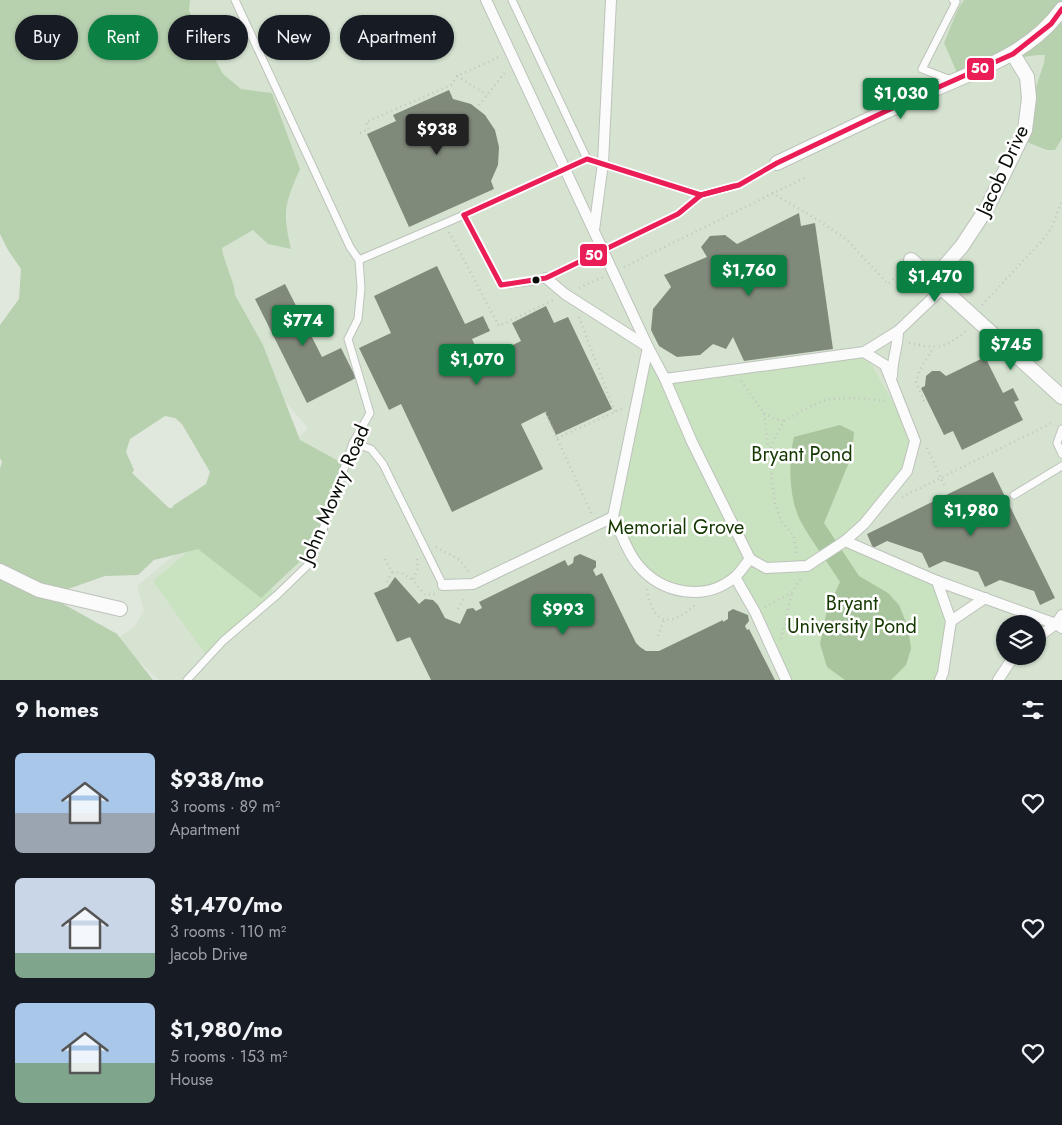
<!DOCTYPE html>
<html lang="en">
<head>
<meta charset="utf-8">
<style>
  :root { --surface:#171b24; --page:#20242c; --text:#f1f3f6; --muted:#9ea1a6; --accent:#0b8043 }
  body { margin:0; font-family:Jost,sans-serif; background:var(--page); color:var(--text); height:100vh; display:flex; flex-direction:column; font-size:19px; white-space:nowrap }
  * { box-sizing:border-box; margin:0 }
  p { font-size:16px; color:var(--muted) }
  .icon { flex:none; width:28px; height:28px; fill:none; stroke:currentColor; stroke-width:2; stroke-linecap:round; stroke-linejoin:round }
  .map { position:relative; height:680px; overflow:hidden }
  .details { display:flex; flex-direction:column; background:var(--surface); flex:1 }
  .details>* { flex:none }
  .banner { position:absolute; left:15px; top:15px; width:500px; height:45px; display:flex; gap:10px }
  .controls { position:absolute; left:996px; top:615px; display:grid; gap:10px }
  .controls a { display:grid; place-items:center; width:50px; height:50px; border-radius:50%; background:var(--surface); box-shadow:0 1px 4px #0004; font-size:25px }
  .price { position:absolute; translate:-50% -42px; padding:0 11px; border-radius:5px; background:var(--accent); color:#fff; font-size:16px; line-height:32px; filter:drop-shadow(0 1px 2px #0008) }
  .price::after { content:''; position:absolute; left:50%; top:30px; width:15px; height:11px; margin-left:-8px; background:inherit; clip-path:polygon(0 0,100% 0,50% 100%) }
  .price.selected { background:#222; color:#fff }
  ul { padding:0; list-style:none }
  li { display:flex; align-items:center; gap:15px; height:125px; padding:0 15px }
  li span { display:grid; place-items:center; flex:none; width:140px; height:100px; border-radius:8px; color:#555 }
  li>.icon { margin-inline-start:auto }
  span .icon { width:60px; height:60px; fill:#fffc; stroke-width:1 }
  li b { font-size:21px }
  h2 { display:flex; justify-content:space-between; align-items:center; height:60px; padding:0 15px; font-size:21px }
  .chip { padding:0 18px; border-radius:22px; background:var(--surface); box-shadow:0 1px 4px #0004; font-size:18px; line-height:45px }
  .chip.selected { background:var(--accent); color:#fff }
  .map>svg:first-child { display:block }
</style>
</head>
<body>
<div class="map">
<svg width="1062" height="680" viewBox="0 0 1062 680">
  <rect width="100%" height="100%" fill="#e0e7dd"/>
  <path fill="#d6e3d1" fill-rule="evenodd" d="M 0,0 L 1062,0 L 1062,680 L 159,680 L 116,640 L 135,626 L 144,610 L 137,586 L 204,530 L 308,428 L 121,207 ZM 1005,624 L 1038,624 L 1038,656 L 1005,656 Z"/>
  <g fill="#c9e2bf">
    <path d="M 648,347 L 666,379 L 864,352 L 915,441 L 907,471 L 846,541 L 937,581 L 951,621 L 940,680 L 786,680 L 735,577 L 747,561 L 708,591 L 680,592 L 637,564 L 613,517 Z"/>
    <path d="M 216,528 L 277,595 L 208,658 L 153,581 Z"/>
  </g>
  <g fill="#b7d0ae" fill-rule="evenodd">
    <path d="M 0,0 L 190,0 L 189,11 L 223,74 L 241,89 L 272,93 L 300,169 C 285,203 282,211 291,249 L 268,244 L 253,230 L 222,248 C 224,264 235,282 235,295 L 263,345 L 300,440 L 344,464 L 311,551 L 261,598 L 198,549 L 154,560 L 138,575 L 105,576 L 68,589 L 58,601 L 117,634 L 153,680 L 0,680 L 0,469 L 2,462 L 0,458 L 0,325 L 19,299 L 21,269 L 8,250 L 0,234 ZM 165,416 L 175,418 L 182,424 L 210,472 L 206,484 L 174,505 L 172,508 L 169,508 L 132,473 L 134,470 L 126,452 L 130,439 Z"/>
    <path d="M 964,0 L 1062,0 L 1062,138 L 1055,150 L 1047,150 L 1019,139 L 1044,63 L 1045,55 L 1037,55 L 986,63 L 958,75 L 944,43 L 958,9 Z"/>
  </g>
  <path fill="#a9c59d" d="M 840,425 L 854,432 L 852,455 L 824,523 L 859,576 L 888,593 L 899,605 L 908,627 L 911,649 L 906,665 L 891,680 L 845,680 L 827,667 L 820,644 L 827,610 L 840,582 C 827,561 811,541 800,520 C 789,498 788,460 794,437 Z"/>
  <g fill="#808a7b">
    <path d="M 449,90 L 453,99 L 471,104 L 485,115 L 495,130 L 499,147 L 498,165 L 491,181 L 494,189 L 409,227 L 367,134 L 396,121 L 393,115 Z"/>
    <path d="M 799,213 L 801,226 L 815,223 L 833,349 L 744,361 L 733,337 L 726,349 L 713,344 L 700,355 L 677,357 L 659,346 L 651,330 L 653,309 L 671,287 L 664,275 L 707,257 L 701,247 L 710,236 L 725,235 L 737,244 Z"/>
    <path d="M 437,266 L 465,324 L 483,316 L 490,331 L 472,339 L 482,360 L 521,341 L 512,323 L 546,306 L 554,323 L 568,317 L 612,409 L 556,435 L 545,412 L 521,424 L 543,469 L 452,512 L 401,404 L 389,410 L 359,348 L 391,333 L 374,296 Z"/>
    <path d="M 285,284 L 322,357 L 341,348 L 356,378 L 307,403 L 255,299 Z"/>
    <path d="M 985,357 L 1003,393 L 1013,388 L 1019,400 L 1014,402 L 1023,420 L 962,450 L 953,431 L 944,435 L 921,388 L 925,386 L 926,376 L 932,371 L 940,371 L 946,376 Z"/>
    <path d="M 993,472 L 1055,598 L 1040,605 L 1034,591 L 1000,580 L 985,587 L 978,572 L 944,561 L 929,568 L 922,553 L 887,541 L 873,548 L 867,534 Z"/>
    <path d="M 580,554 L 596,561 L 596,567 L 593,570 L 596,576 L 602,573 L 636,643 L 640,647 L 646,651 L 659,651 L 723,620 L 723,622 L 728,619 L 728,612 L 733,609 L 748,615 L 749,621 L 745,626 L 747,630 L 749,629 L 775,680 L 431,680 L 410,637 L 397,642 L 374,593 L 388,587 L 395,577 L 419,604 L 425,599 L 433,600 L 438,605 L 445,618 L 460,624 L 467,609 L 473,608 L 476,611 L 482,608 L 479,602 L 565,560 L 568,566 L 573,563 L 574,557 Z"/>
  </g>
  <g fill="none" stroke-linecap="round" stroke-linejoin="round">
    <defs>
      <g id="service">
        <path d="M 235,0 L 350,247 L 359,260"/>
        <path d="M 512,0 L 587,159"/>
        <path d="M 951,80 L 922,69 L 956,2 L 953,0"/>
        <path d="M 464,215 L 501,285 L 535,281 L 546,278 L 678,214 L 701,195 L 739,185 L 777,163"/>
        <path d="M 1062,429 L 1057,443 L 1062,454"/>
        <path d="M 353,443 L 371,449 L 383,464 L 443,585"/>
        <path d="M 1014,495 L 1062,466"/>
        <path d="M 187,680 L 223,641 L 277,595 L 308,565 L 320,538 L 353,443 L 370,413 L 348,339 L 358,319 L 361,288 L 359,260 L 464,215 L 587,159 L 701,195"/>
      </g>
      <g id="pedestrian">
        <path d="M 486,0 L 648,347 L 665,379 L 692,442 L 750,559"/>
        <path d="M 594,230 L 603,163 L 611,0"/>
        <path d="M 546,278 L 565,294 L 648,347 L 613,517"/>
        <path d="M 892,376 C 892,360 898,346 898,331 L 942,289"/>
        <path d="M 665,379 L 864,352 L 898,331"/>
        <path d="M 845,541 L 937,581 L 1056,624 L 1062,628"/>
        <path d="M 735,577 L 755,612 L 786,680"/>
        <path d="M 937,581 L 951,621 L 943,673 L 940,680"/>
        <path d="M 443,585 L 473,584 L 613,517 C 621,532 627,552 638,565 C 662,594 705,602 735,577 C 741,572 745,564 750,559 L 766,568 L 807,566 L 845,541 L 864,524 L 907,471 L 915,441 L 885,365 L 864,352"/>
        <path d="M 951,621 L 985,598"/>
        <path d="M 1038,637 L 1056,624 L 1062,615"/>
        <path d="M 998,680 L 1014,656"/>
      </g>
      <g id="minor">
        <path d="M 777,163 C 823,141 869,119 915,98 C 967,73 1027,58 1062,9"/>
        <path d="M 911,260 L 1062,397"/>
        <path d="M 932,281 L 962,246 L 987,208 L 1025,130 L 1029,98 L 1027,77 L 1013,54"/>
        <path d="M 0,571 L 39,590 L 120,609"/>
      </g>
    </defs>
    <use href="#service" stroke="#bdc3bb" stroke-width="9"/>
    <use href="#pedestrian" stroke="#bdc3bb" stroke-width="12"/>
    <use href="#minor" stroke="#bdc3bb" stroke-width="16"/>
    <g stroke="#c3c5c2" stroke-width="2.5" stroke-dasharray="1 4" stroke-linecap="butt">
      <path d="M 457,76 L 487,95"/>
      <path d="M 479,105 L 507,70"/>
      <path d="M 360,133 L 369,129 L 366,122 L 451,85 L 457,76 L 499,57"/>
      <path d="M 772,193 L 818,220 L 847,240 L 888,284 L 902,272"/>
      <path d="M 449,232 L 499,326 L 553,300"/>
      <path d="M 624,267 L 804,178"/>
      <path d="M 579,288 L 603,277"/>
      <path d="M 982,305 L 1040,243 L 1051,229 L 1062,201"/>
      <path d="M 579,317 L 615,412"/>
      <path d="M 909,343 C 937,349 946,349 968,329"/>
      <path d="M 741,381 L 764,413 L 775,504 L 781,521 L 794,536 L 797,556"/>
      <path d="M 924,401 L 916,382 L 920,370 L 933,348"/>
      <path d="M 545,412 L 592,515"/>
      <path d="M 764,413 L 775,419 L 784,421"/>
      <path d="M 557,438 L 624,408"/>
      <path d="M 927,448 L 944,485"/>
      <path d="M 768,452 L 784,421 L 807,408 L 828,399 L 856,398 L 886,401"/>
      <path d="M 902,497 L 1054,422"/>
      <path d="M 436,547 L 460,560 L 470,574"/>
      <path d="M 385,559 L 392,572 L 402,573 L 413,580"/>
      <path d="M 417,559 L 418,568 L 413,580 L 425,595 L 435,594"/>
      <path d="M 387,582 L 392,572"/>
      <path d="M 647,589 C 653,626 671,628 696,604"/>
      <path d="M 765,607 L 792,592 L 802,577"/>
      <path d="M 458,609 L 465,596"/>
      <path d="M 658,636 L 664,620"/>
      <path d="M 781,639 L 792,592"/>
    </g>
    <use href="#service" stroke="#fafbfa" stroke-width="7"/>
    <use href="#pedestrian" stroke="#fafbfa" stroke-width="10"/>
    <use href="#minor" stroke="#fafbfa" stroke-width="14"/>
    <defs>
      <g id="bus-1">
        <path d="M 464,215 L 501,285 L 546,278 L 678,214 L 701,195 L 739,185 L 777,163 L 903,103 L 1013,54 L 1051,24 L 1062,9"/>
        <path d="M 464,215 L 587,159 L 701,195 L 734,186"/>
      </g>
    </defs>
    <use href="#bus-1" stroke="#fff" stroke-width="9"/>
    <use href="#bus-1" stroke="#ea1d57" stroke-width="5"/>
  </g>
  <circle fill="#090d07" stroke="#fff" stroke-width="2" cx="536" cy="280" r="4.5"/>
  <g text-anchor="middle" stroke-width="5" stroke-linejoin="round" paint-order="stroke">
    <g font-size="20" fill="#090d07" stroke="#fff">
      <text transform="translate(1002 170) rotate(-65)" y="7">Jacob Drive</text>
      <text transform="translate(334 494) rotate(-67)" y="7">John Mowry Road</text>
    </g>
    <g font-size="20" fill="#143800" stroke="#fff">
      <text x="802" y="461">Bryant Pond</text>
      <text x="676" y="534">Memorial Grove</text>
      <text x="852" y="610">Bryant<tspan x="852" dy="23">University Pond</tspan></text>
    </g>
  </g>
  <g stroke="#fff" stroke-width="2">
    <rect x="966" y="57" width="29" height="24" rx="5" fill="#ea1d57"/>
    <rect x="579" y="243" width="29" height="24" rx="5" fill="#ea1d57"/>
  </g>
  <g font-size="14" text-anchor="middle" font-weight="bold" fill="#fff">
    <text x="980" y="73">50</text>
    <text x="594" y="260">50</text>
  </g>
</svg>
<div class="controls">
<a><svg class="icon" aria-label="layers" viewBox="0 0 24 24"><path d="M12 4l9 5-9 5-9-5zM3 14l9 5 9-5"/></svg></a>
</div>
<b class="price" style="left:901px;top:120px">$1,030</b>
<b class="price selected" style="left:437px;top:156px">$938</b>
<b class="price" style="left:749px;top:297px">$1,760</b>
<b class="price" style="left:935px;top:303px">$1,470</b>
<b class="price" style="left:303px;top:347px">$774</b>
<b class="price" style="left:1011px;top:371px">$745</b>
<b class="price" style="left:477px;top:386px">$1,070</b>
<b class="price" style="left:971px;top:537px">$1,980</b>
<b class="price" style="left:563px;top:636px">$993</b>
<div class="banner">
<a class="chip">Buy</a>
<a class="chip selected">Rent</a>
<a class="chip">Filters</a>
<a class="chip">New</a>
<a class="chip">Apartment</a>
</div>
</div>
<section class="details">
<h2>9 homes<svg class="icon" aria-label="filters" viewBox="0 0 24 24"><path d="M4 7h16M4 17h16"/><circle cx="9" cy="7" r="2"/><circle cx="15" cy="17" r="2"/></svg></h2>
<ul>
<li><span style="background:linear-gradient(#a9c7e8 60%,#9aa5b1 0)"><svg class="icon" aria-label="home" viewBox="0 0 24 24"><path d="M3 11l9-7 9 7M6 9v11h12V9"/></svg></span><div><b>$938/mo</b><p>3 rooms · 89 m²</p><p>Apartment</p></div><svg class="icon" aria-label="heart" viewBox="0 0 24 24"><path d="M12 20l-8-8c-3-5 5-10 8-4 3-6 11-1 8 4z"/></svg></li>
<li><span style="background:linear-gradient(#c9d6e8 75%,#7fa58c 0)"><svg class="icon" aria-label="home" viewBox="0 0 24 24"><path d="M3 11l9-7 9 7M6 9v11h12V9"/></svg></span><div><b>$1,470/mo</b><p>3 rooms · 110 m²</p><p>Jacob Drive</p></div><svg class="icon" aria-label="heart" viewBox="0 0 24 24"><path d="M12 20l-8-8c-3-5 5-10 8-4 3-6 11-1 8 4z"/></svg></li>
<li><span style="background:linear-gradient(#a9c7e8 60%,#7fa58c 0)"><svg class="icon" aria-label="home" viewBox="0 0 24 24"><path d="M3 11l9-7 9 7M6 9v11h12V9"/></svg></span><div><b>$1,980/mo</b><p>5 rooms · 153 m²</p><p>House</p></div><svg class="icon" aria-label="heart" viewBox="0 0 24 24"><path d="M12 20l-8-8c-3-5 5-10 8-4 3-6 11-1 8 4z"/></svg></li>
</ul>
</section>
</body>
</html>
